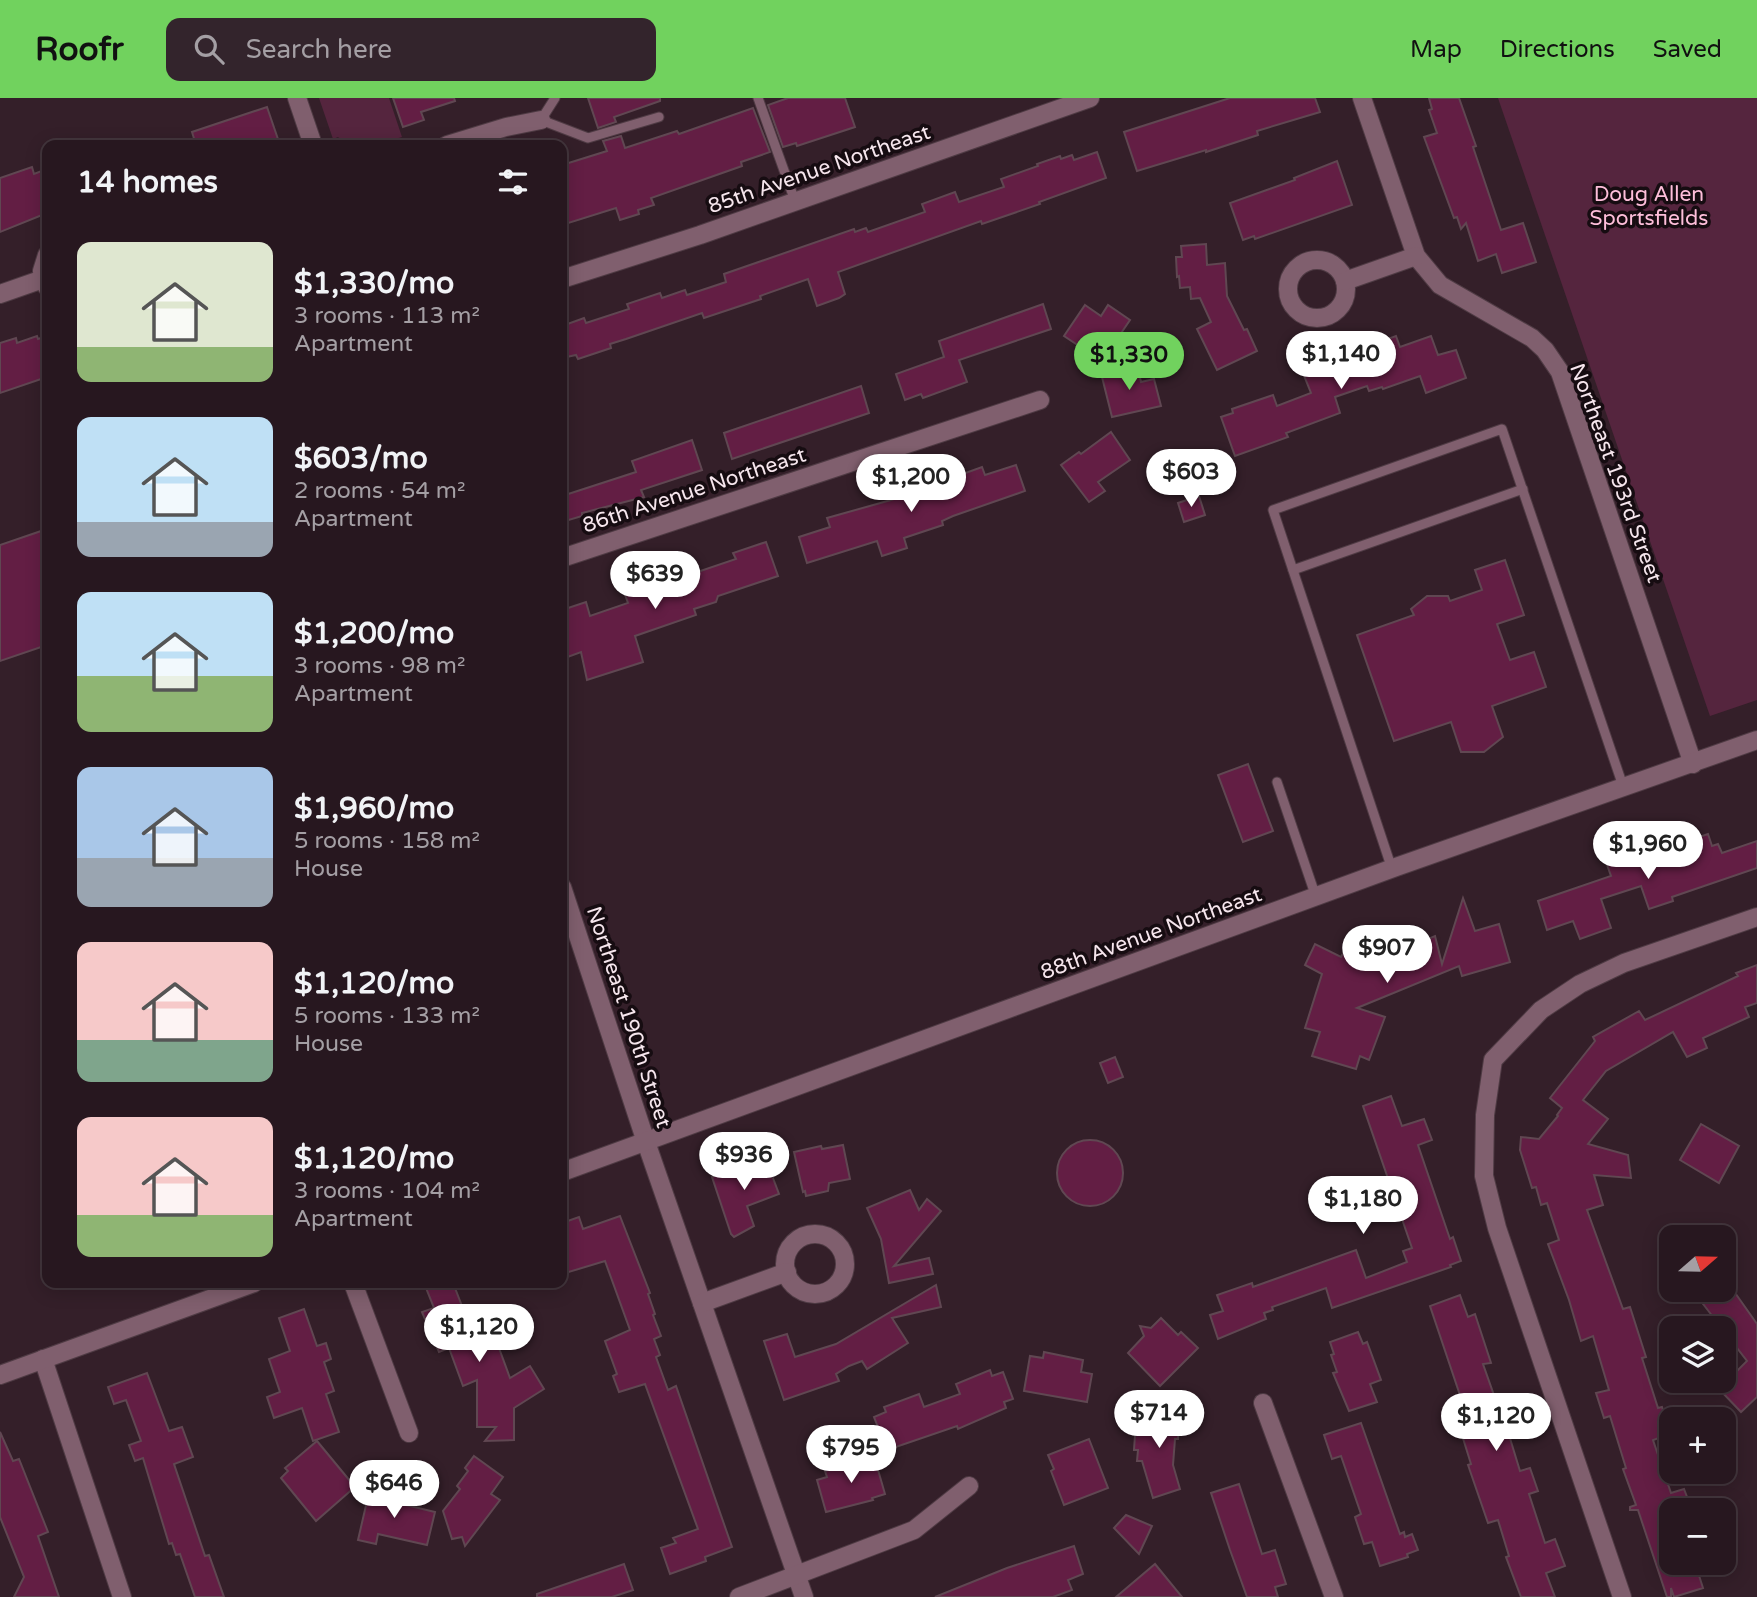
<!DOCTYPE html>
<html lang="en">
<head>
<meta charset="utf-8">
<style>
  :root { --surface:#27171f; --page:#33242c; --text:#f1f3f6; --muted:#a49fa4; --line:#43363d; --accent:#71d25e }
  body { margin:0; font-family:"Varela Round",sans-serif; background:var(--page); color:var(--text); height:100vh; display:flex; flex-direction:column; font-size:26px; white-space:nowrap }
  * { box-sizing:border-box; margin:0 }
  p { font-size:23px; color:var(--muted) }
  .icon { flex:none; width:38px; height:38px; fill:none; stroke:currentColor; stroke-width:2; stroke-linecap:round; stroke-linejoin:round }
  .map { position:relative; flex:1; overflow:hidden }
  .side { position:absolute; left:42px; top:42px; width:525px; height:1148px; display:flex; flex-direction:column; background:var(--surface); border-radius:14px; box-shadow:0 4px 18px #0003,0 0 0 2px var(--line) }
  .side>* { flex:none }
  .needle { width:46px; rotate:70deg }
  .tools { position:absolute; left:1659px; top:1127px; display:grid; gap:14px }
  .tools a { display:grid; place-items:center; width:77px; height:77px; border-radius:14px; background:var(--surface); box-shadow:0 4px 18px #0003,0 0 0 2px var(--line); font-size:35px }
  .price { position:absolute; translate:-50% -60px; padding:0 16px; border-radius:24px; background:#fff; color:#222; font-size:23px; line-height:46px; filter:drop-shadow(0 2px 4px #0008) }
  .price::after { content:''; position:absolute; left:50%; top:42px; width:21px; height:16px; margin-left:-10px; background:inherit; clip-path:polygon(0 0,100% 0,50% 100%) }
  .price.active { background:var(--accent); color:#111 }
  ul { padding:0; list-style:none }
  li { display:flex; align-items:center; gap:21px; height:175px; padding:0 35px }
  li span { display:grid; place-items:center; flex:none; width:196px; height:140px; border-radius:14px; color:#555 }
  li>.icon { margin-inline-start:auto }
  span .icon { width:84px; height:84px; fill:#fffc; stroke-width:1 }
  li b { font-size:30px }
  h2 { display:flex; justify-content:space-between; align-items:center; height:84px; padding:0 35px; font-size:30px }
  header { display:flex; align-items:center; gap:42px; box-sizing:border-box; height:98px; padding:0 35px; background:var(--accent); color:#111 }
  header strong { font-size:33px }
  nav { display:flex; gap:38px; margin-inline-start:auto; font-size:24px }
  .search { width:490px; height:63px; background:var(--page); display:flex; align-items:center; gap:18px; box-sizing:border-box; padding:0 24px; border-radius:14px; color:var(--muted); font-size:26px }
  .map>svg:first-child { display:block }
</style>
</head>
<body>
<header>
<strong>Roofr</strong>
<div class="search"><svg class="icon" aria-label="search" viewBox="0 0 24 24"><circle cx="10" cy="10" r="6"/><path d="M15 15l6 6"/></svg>Search here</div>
<nav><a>Map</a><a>Directions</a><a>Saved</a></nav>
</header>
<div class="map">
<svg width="1757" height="1499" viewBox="0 0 1757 1499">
  <rect width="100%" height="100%" fill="#341f29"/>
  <g fill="#55253e">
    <path d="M 319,0 L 389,0 L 402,39 L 375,47 L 347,47 L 338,39 L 333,41 Z"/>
    <path d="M 1498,0 L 1757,0 L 1757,602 L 1710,618 Z"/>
  </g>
  <g fill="#631e44" stroke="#604752" stroke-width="2">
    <path d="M 393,0 L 454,0 L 455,3 L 421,14 L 424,22 L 403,29 Z"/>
    <path d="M 588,0 L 660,0 L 660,3 L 614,19 L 616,24 L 598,30 Z"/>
    <path d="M 788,0 L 845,0 L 855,29 L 797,48 L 796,45 L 783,49 L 768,7 Z"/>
    <path d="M 1230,0 L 1315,0 L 1320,14 L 1257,33 L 1258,37 L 1206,54 L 1206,52 L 1137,73 L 1124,34 Z"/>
    <path d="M 1429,0 L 1459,0 L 1476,48 L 1473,49 L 1501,132 L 1523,125 L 1536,164 L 1502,175 L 1496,156 L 1478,163 L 1466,125 L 1461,131 L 1457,119 L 1454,120 L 1424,39 L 1437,35 L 1429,12 L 1432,11 Z"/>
    <path d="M 267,9 L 280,47 L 196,47 L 192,34 Z"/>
    <path d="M 753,10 L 770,54 L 741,64 L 742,68 L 651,100 L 654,107 L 638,112 L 639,116 L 620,122 L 616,110 L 562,127 L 562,67 L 607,53 L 603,43 L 621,38 L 625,50 L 677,33 L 679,36 Z"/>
    <path d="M 1097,54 L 1106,80 L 1039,104 L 1040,106 L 982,126 L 981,123 L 838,174 L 845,196 L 839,200 L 817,208 L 808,181 L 760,198 L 761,201 L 704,220 L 702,215 L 626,241 L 610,246 L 611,250 L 578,261 L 576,257 L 562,260 L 562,228 L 584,220 L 586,225 L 629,211 L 627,206 L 660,195 L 662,200 L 685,192 L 687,197 L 726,184 L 724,176 L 854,131 L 855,134 L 866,130 L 868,134 L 925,114 L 922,106 L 955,94 L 959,104 L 1004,89 L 1001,81 L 1038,68 L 1037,66 L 1060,58 L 1061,61 L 1072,57 L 1074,62 Z"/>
    <path d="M 1337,63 L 1352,107 L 1255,141 L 1254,138 L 1243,142 L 1230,105 L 1295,82 L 1294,80 Z"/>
    <path d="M 32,69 L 34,76 L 47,71 L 47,115 L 0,134 L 0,80 Z"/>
    <path d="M 1206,146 L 1207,167 L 1225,165 L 1227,198 L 1244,232 L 1247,231 L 1257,253 L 1217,272 L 1197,231 L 1211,224 L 1200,200 L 1191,201 L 1190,189 L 1180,190 L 1179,178 L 1177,179 L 1176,159 L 1182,159 L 1181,148 Z"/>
    <path d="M 1043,206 L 1051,231 L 959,262 L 967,284 L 923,300 L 921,296 L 905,302 L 896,276 L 944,259 L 939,243 Z"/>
    <path d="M 1085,207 L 1101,218 L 1108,207 L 1130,222 L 1102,263 L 1064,238 Z"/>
    <path d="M 37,238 L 38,241 L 47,238 L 47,279 L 0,295 L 0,245 L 16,240 L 17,245 Z"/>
    <path d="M 1396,238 L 1400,249 L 1431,238 L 1438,257 L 1456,252 L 1466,280 L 1426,295 L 1420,278 L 1383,291 L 1382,289 L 1369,293 L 1367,288 L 1335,299 L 1340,315 L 1286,335 L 1288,339 L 1235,358 L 1221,319 L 1233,315 L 1232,311 L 1273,297 L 1277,308 L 1311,295 L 1303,275 L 1334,264 L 1336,271 L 1375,257 L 1371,247 Z"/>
    <path d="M 1137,267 L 1141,284 L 1154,281 L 1161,308 L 1112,319 L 1101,275 Z"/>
    <path d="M 861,288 L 869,315 L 732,361 L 724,335 Z"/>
    <path d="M 1111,334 L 1130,362 L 1098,384 L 1105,393 L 1089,404 L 1061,367 L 1079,354 L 1081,356 Z"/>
    <path d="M 692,342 L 702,372 L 641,392 L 644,399 L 582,415 L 582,418 L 562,424 L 562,398 L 636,374 L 632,363 Z"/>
    <path d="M 1016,367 L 1025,393 L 953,418 L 942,423 L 943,427 L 904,440 L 907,450 L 882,458 L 877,443 L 807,465 L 799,439 L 830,429 L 827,420 L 891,402 L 982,369 L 985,377 Z"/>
    <path d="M 1199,398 L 1205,417 L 1184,424 L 1178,405 Z"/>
    <path d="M 47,431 L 47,547 L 0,563 L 0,447 Z"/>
    <path d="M 766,444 L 778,478 L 718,498 L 716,504 L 694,511 L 696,517 L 635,538 L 643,564 L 587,582 L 581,554 L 562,561 L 562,512 L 586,504 L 590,518 L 628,505 L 623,491 L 646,484 L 648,489 L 658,486 L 659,487 L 736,461 L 733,455 Z"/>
    <path d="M 1505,462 L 1524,517 L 1497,526 L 1510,562 L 1534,554 L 1546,589 L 1492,608 L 1503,639 L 1484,654 L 1461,654 L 1451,624 L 1394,643 L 1357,537 L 1414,517 L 1411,511 L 1427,498 L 1448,498 L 1450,503 L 1482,492 L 1475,472 Z"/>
    <path d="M 1248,666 L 1273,733 L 1243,744 L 1218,677 Z"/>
    <path d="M 1708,736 L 1712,748 L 1718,746 L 1722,755 L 1757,743 L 1757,770 L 1672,799 L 1673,803 L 1649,811 L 1641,788 L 1601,801 L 1611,830 L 1580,841 L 1573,823 L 1547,832 L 1538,803 L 1611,778 L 1606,764 L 1655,749 L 1657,753 Z"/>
    <path d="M 1463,800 L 1475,833 L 1499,826 L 1510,864 L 1462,878 L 1459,868 L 1357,910 L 1385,919 L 1369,962 L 1360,958 L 1356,971 L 1312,958 L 1320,934 L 1305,930 L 1322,876 L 1305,867 L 1315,846 L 1341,859 L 1345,852 L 1371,864 L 1435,838 L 1442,866 Z"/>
    <path d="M 1757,867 L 1757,905 L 1745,909 L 1749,919 L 1703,940 L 1707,950 L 1687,959 L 1673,934 L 1606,973 L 1583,1002 L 1608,1021 L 1588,1046 L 1628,1057 L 1631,1080 L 1594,1077 L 1603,1107 L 1587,1112 L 1623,1211 L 1630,1209 L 1646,1259 L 1642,1260 L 1658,1310 L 1662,1309 L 1670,1336 L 1653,1342 L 1671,1395 L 1684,1391 L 1692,1412 L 1671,1412 L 1671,1465 L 1695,1465 L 1703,1490 L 1674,1499 L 1671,1490 L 1671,1499 L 1667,1499 L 1638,1412 L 1630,1412 L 1630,1409 L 1636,1407 L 1623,1371 L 1626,1370 L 1610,1318 L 1604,1320 L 1596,1295 L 1609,1292 L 1593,1238 L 1581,1243 L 1569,1202 L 1548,1146 L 1559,1142 L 1547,1105 L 1541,1107 L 1536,1089 L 1532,1090 L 1520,1052 L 1521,1039 L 1539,1041 L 1558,1018 L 1557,1017 L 1562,1010 L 1550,1000 L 1595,943 L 1593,939 L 1639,913 L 1645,922 L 1738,878 L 1736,875 Z"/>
    <path d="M 1115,959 L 1123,979 L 1108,985 L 1100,965 Z"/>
    <path d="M 1391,998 L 1402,1028 L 1424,1021 L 1432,1042 L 1418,1047 L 1450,1141 L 1453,1139 L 1461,1163 L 1450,1167 L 1451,1169 L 1332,1210 L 1326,1190 L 1272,1209 L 1273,1212 L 1264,1215 L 1266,1221 L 1218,1241 L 1210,1217 L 1223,1213 L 1217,1197 L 1252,1185 L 1253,1189 L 1356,1152 L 1366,1180 L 1407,1164 L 1403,1153 L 1412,1150 L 1363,1008 Z"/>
    <path d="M 1701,1026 L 1739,1048 L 1719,1085 L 1680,1062 Z"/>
    <circle cx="1090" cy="1075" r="33"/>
    <path d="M 843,1047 L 850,1081 L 829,1085 L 828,1093 L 806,1098 L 805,1093 L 803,1094 L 794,1054 L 821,1048 L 822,1051 Z"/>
    <path d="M 765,1059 L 779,1096 L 747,1108 L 754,1128 L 734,1139 L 731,1136 L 712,1079 L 721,1075 L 724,1067 L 732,1071 Z"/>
    <path d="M 910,1092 L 919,1112 L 927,1101 L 941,1113 L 894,1168 L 929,1160 L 933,1176 L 889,1185 L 881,1141 L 867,1110 Z"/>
    <path d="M 620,1118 L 650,1195 L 648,1196 L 655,1216 L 653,1217 L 661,1238 L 654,1241 L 660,1257 L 656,1259 L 668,1292 L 676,1288 L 732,1449 L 705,1459 L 706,1463 L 670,1476 L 661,1450 L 676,1445 L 673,1440 L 698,1431 L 645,1286 L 619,1294 L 613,1278 L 617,1276 L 605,1243 L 630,1232 L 605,1163 L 562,1176 L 562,1125 L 579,1119 L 583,1131 Z"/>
    <path d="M 1726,1182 L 1757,1226 L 1757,1299 L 1741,1314 L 1719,1291 L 1747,1263 L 1700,1202 L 1714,1192 L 1724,1192 L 1724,1184 Z"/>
    <path d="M 424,1185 L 453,1185 L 478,1249 L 496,1242 L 510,1280 L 530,1268 L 544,1291 L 514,1310 L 514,1342 L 485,1343 L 496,1329 L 477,1329 L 477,1282 L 463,1288 L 449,1250 L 439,1254 L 422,1214 L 434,1210 Z"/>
    <path d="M 936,1187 L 941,1209 L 892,1220 L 908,1245 L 867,1271 L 862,1263 L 849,1268 L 836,1276 L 839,1283 L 784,1302 L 764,1243 L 787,1236 L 795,1259 L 836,1246 Z"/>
    <path d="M 1460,1197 L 1468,1219 L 1475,1216 L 1491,1265 L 1483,1266 L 1495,1300 L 1506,1297 L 1514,1321 L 1505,1324 L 1520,1373 L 1530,1370 L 1538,1393 L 1529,1396 L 1545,1445 L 1555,1441 L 1565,1468 L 1546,1475 L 1555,1499 L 1521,1499 L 1506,1459 L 1509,1458 L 1498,1422 L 1488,1425 L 1468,1367 L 1471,1366 L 1457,1321 L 1467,1318 L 1430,1208 Z"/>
    <path d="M 304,1211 L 317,1248 L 326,1245 L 331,1261 L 324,1264 L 334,1293 L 326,1296 L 339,1334 L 313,1343 L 302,1310 L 274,1320 L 267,1299 L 280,1294 L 269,1261 L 290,1253 L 279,1220 Z"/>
    <path d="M 1161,1220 L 1178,1237 L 1181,1234 L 1198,1250 L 1160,1288 L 1128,1255 L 1144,1238 L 1140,1228 L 1151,1230 Z"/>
    <path d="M 1358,1234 L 1363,1246 L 1367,1244 L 1381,1282 L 1370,1286 L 1377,1304 L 1349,1313 L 1333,1275 L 1337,1274 L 1331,1257 L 1334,1256 L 1330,1244 Z"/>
    <path d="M 1044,1254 L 1083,1262 L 1081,1274 L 1092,1276 L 1087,1304 L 1024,1293 L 1030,1258 L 1043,1260 Z"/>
    <path d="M 990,1272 L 992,1278 L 1003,1274 L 1013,1301 L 1004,1304 L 1006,1310 L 958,1331 L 957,1328 L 887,1352 L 874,1319 L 886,1314 L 884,1309 L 919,1296 L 924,1309 L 960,1296 L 956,1286 Z"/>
    <path d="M 147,1275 L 169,1333 L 182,1329 L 193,1359 L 174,1366 L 205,1458 L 209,1457 L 224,1499 L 195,1499 L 180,1456 L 176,1457 L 172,1445 L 169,1446 L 143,1360 L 135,1363 L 129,1347 L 141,1343 L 126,1302 L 114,1306 L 108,1289 Z"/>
    <path d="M 1177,1307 L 1176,1314 L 1179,1314 L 1178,1341 L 1175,1341 L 1173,1367 L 1180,1391 L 1153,1400 L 1142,1363 L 1137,1363 L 1138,1352 L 1134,1352 L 1136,1323 Z"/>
    <path d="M 1361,1325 L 1400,1436 L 1404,1434 L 1405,1439 L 1412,1436 L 1418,1452 L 1407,1456 L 1408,1459 L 1380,1468 L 1372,1444 L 1364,1446 L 1355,1419 L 1361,1416 L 1341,1358 L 1332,1361 L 1324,1337 Z"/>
    <path d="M 0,1334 L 13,1363 L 19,1361 L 48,1434 L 38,1438 L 59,1499 L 14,1499 L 24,1479 L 0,1419 Z"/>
    <path d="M 1089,1341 L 1108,1390 L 1064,1407 L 1051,1373 L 1054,1371 L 1048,1357 Z"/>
    <path d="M 317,1343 L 355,1389 L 316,1423 L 281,1380 L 288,1373 L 285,1370 Z"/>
    <path d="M 474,1358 L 503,1379 L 491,1396 L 500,1402 L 465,1448 L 462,1439 L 452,1441 L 443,1413 L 460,1391 L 457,1388 L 468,1373 L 465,1370 Z"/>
    <path d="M 874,1358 L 885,1396 L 872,1400 L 873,1402 L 826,1414 L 817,1382 L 827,1379 L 825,1373 Z"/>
    <path d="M 1239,1386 L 1262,1456 L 1275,1452 L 1286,1486 L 1275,1489 L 1278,1499 L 1247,1499 L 1230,1452 L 1211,1395 Z"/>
    <path d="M 370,1390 L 387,1394 L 385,1402 L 435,1414 L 427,1447 L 378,1436 L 376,1446 L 358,1442 Z"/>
    <path d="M 1126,1417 L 1152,1428 L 1139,1456 L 1114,1430 Z"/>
    <path d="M 1074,1448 L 1083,1476 L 1068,1482 L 1072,1492 L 1053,1499 L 935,1499 L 1007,1470 Z"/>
    <path d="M 624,1466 L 633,1492 L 612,1499 L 537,1499 L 537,1496 Z"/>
    <path d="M 1155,1466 L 1182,1499 L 1116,1499 Z"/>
  </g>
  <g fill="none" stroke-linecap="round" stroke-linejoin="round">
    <defs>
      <g id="service">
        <path d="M 555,0 L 541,22 L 588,40 L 659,19"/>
        <path d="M 758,0 L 795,103"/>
        <path d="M 1293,472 L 1523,391"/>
        <path d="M 1277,684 L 1316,799"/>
        <path d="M 1392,771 L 1273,412 L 1502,331 L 1624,691"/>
      </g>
      <g id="minor">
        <path d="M 297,0 L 313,47"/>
        <path d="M 1362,0 L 1416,158 L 1440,187 L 1532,240 L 1545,252 L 1560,274 L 1693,666"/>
        <path d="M 447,47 L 506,29 L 541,22"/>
        <path d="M 47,157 L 42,173 L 47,189"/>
        <circle cx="1317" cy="191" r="29"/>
        <path d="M 562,181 L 700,137 L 1090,0"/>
        <path d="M 1345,183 L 1416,158"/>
        <path d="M 0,196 L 43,181"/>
        <path d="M 562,460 L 1040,302"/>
        <path d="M 562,789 L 646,1044 L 804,1499"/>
        <circle cx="815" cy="1166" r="30"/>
        <path d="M 353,1185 L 409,1335"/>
        <path d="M 702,1205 L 787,1174"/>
        <path d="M 43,1261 L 122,1499"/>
        <path d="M 1263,1305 L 1334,1499"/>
        <path d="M 739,1499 L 914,1432 L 969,1388"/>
        <path d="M 1622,1499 L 1497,1130 L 1484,1078 L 1485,1017 L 1493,962 L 1541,912 L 1580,886 L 1624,865 L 1757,819"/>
      </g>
      <g id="tertiary">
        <path d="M 562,1074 L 1396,769 L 1757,642"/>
        <path d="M 0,1277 L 254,1185"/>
      </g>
    </defs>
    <use href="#service" stroke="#4f3b44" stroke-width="11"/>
    <use href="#minor" stroke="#4f3b44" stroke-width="20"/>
    <use href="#tertiary" stroke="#4f3b44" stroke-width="20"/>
    <use href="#service" stroke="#805f6e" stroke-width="9"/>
    <use href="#minor" stroke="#805f6e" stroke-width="18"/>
    <use href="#tertiary" stroke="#805f6e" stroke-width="18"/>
  </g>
  <g text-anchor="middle" stroke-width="7" stroke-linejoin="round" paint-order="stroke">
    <g font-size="21" fill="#f6e6ed" stroke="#160c11">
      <text transform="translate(819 71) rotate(-19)" y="7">85th Avenue Northeast</text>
      <text transform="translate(1616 375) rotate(70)" y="7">Northeast 193rd Street</text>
      <text transform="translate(694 392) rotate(-18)" y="7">86th Avenue Northeast</text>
      <text transform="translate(1151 835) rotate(-20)" y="7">88th Avenue Northeast</text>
      <text transform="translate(629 919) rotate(72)" y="7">Northeast 190th Street</text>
    </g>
    <g font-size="21" fill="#febeda" stroke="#160c11">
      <text x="1649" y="103">Doug Allen<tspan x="1649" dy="24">Sportsfields</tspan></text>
    </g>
  </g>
</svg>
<div class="tools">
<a><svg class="needle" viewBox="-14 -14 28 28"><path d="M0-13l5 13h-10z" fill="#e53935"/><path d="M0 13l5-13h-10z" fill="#a49fa4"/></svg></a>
<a><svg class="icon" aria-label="layers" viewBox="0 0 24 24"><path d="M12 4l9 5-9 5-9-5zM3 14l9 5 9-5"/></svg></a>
<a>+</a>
<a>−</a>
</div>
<b class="price" style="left:1341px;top:293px">$1,140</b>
<b class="price active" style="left:1129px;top:294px">$1,330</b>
<b class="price" style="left:1191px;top:411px">$603</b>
<b class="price" style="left:911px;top:416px">$1,200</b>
<b class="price" style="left:655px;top:513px">$639</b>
<b class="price" style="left:1648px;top:783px">$1,960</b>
<b class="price" style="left:1387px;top:887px">$907</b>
<b class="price" style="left:744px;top:1094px">$936</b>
<b class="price" style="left:1363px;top:1138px">$1,180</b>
<b class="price" style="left:479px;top:1266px">$1,120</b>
<b class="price" style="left:1159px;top:1352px">$714</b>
<b class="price" style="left:1496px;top:1355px">$1,120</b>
<b class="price" style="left:851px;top:1387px">$795</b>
<b class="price" style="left:394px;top:1422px">$646</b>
<section class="side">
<h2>14 homes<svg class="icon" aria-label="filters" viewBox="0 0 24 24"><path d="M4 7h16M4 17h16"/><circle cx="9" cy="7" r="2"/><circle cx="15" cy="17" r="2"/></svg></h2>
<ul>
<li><span style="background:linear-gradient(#dfe7d0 75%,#8fb573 0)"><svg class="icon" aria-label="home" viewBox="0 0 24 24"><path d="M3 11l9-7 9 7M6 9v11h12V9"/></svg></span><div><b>$1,330/mo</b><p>3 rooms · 113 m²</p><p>Apartment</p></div></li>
<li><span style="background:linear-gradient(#bfe0f5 75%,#9aa5b1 0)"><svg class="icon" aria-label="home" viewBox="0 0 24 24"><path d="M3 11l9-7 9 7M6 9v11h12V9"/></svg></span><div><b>$603/mo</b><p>2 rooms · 54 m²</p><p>Apartment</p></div></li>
<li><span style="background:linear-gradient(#bfe0f5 60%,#8fb573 0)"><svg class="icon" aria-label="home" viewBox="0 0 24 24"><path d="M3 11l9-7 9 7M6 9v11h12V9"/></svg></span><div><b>$1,200/mo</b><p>3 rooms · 98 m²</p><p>Apartment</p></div></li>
<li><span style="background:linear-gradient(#a9c7e8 65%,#9aa5b1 0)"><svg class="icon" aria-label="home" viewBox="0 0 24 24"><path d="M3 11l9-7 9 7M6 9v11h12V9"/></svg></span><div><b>$1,960/mo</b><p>5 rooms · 158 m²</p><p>House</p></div></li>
<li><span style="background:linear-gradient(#f6c9c9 70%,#7fa58c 0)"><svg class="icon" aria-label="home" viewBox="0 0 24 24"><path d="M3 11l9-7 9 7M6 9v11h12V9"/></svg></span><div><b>$1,120/mo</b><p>5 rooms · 133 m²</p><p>House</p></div></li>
<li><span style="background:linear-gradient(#f6c9c9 70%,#8fb573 0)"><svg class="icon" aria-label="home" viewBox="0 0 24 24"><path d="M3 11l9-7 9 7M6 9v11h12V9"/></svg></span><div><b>$1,120/mo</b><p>3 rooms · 104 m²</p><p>Apartment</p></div></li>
</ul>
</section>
</div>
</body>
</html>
